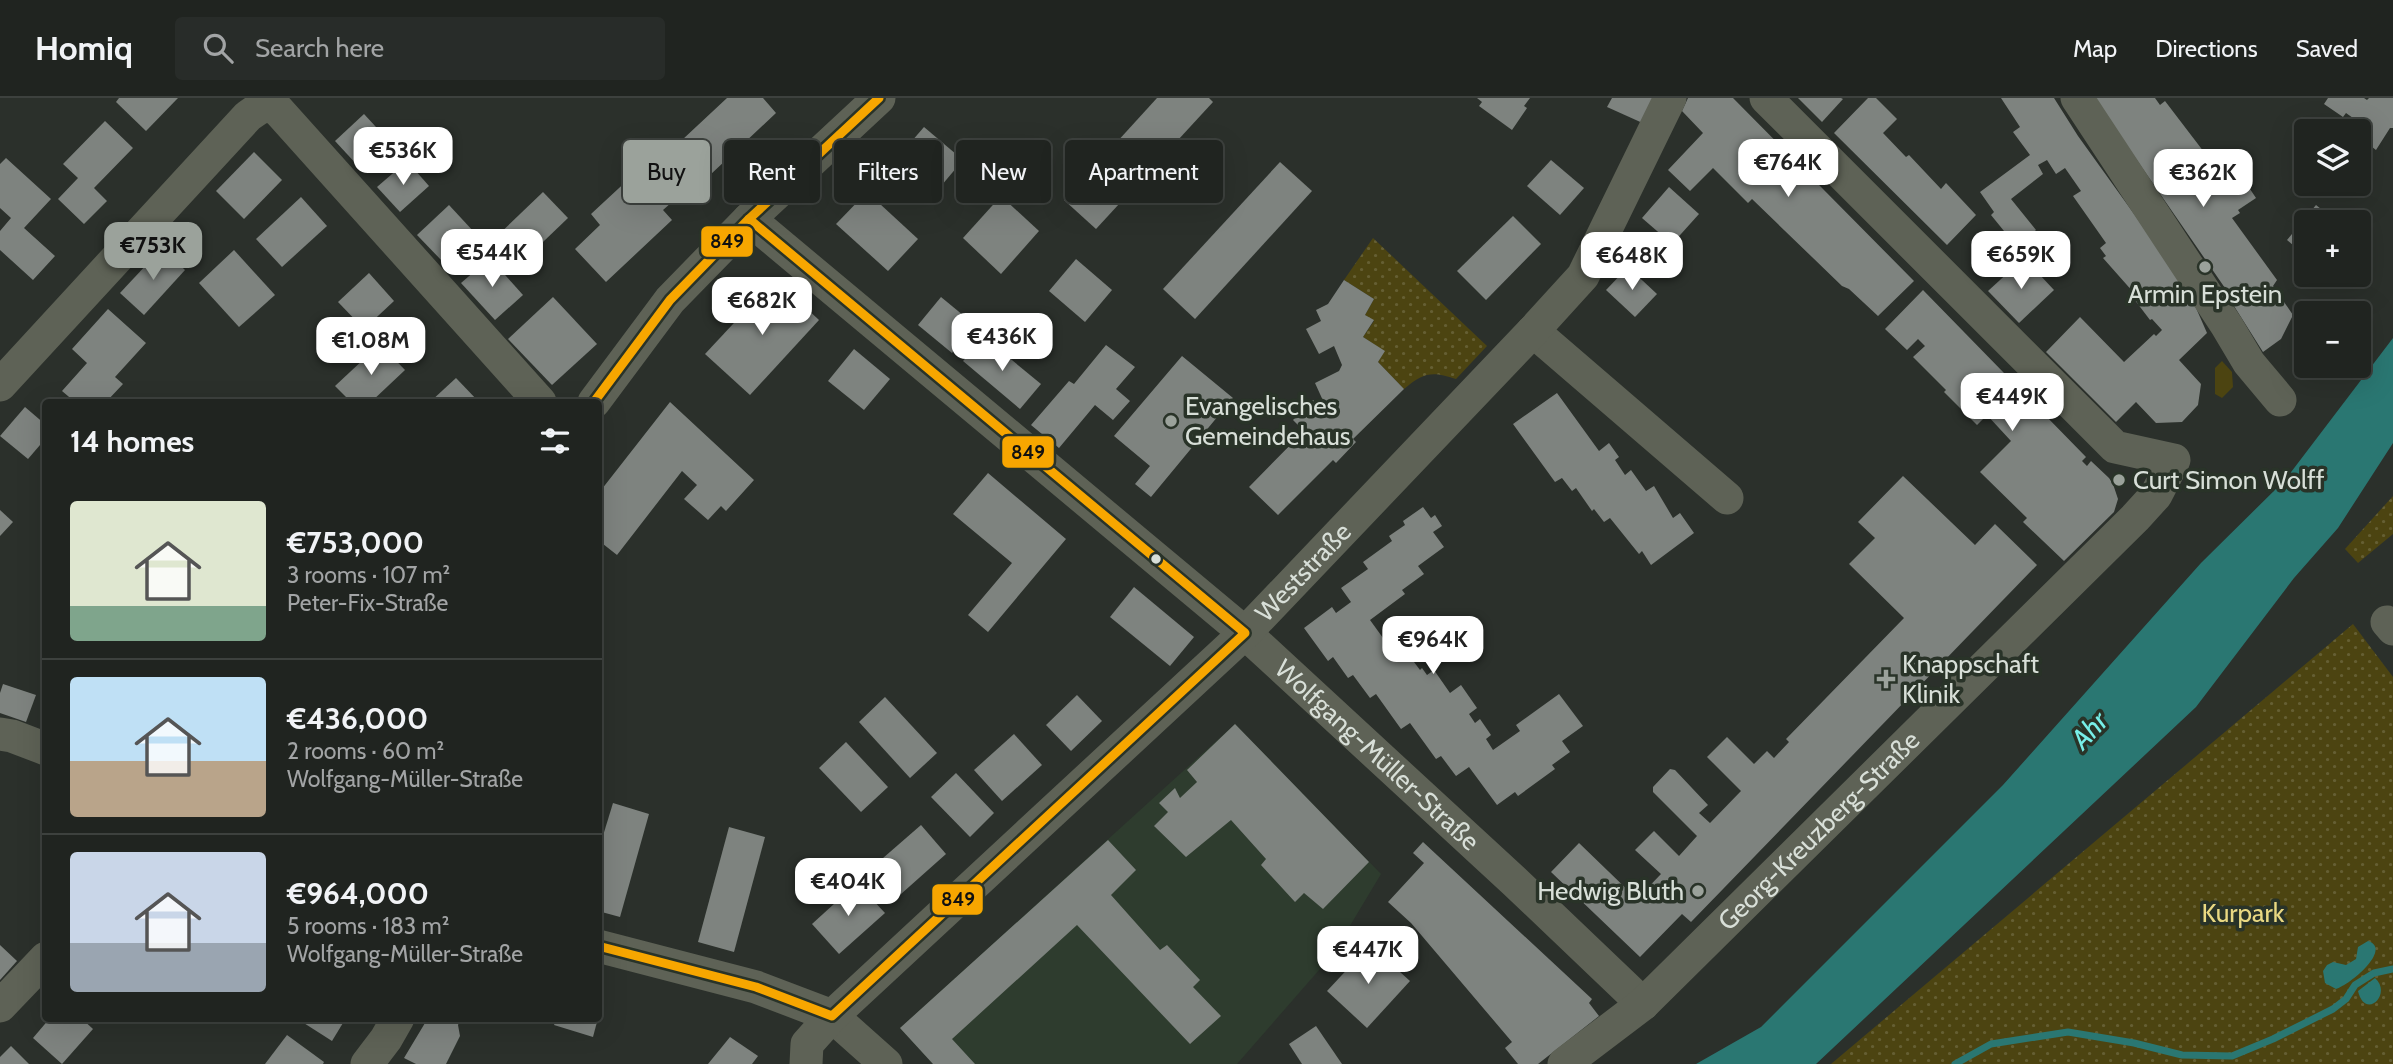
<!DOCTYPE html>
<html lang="en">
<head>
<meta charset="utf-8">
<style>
  :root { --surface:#202420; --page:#282c29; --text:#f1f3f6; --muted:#a2a4a5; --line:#3d413e; --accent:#9ba29b }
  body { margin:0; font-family:Cabin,sans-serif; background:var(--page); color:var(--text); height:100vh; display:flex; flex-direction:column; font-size:26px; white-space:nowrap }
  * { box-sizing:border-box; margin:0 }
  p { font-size:23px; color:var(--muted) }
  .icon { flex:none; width:38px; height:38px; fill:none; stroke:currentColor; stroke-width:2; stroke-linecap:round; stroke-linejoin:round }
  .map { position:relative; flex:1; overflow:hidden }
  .sheet { position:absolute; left:42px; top:301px; width:560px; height:623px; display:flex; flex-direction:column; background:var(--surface); border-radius:7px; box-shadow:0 7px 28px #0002,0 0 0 2px var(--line) }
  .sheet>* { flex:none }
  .banner { position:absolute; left:623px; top:42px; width:665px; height:63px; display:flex; gap:14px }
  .fabs { position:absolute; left:2294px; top:21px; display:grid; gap:14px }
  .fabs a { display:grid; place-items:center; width:77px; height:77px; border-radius:7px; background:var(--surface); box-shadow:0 7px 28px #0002,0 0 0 2px var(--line); font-size:35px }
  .price { position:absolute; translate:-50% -60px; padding:0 16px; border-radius:14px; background:#fff; color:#222; font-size:23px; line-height:46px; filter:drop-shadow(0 2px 4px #0008) }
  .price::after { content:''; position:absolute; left:50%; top:42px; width:21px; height:16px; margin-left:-10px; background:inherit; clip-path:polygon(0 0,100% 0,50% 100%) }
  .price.current { background:var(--accent); color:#111 }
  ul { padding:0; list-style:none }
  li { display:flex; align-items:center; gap:21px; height:175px; padding:0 28px }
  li+li { border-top:2px solid var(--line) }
  li span { display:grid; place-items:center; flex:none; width:196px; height:140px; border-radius:7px; color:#555 }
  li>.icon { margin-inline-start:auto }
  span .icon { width:84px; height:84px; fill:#fffc; stroke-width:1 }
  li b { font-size:30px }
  h2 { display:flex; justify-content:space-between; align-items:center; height:84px; padding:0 28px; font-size:30px }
  .chip { padding:0 24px; border-radius:7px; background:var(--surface); box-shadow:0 7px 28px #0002,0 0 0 2px var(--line); font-size:24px; line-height:63px }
  .chip.current { background:var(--accent); color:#111 }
  header { display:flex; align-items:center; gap:42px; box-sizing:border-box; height:98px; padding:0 35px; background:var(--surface); border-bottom:2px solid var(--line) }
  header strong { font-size:33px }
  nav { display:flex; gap:38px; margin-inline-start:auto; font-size:24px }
  .search { width:490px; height:63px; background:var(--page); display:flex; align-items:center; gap:18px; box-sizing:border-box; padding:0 24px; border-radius:7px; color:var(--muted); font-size:26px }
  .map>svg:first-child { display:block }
</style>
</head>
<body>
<header>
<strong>Homiq</strong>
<div class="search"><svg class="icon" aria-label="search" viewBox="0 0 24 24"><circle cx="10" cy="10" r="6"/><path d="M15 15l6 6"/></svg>Search here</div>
<nav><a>Map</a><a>Directions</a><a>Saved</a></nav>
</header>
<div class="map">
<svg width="2393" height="966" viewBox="0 0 2393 966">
  <defs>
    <pattern id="park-dots" width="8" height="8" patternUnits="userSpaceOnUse" patternTransform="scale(1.75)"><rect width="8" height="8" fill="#4c4411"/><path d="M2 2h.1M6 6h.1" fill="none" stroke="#655f33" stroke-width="1.8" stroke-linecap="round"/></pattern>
  </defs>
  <rect width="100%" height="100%" fill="#2b302b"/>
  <path fill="#2e3c2e" d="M 1235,626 L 1381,776 L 1333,856 L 1237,966 L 933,966 L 900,930 Z"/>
  <path fill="#4c4411" d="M 2222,263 L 2232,274 L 2233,289 L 2222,300 L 2215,296 L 2215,270 Z"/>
  <g fill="url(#park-dots)">
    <path d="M 1373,140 L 1487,248 L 1456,281 C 1432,273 1424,274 1404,291 L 1378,264 L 1384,253 L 1363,239 L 1374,223 L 1365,217 L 1374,201 L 1344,182 Z"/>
    <path d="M 2393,398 L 2393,436 L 2358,465 L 2345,451 Z"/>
    <path d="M 2353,526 L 2393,579 L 2393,966 L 1831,966 Z"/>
  </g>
  <g fill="#2a7772">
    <path d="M 2393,240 L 2393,345 L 2338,430 L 2294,480 L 2196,609 L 1816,966 L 1696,966 L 1761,929 L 2003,687 L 2201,465 L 2285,382 Z"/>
    <path d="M 2368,843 C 2393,851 2350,887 2336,891 L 2325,885 L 2323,873 L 2327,867 L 2333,864 L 2346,867 L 2356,861 L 2358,849 Z"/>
    <path d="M 2375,880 C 2393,896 2365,923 2358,893 Z"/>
  </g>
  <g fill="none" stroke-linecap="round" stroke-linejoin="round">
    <path stroke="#2a7772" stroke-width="7" d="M 1955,966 L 1991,946 L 2068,934 L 2134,945 L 2182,957 L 2232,958 L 2273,941 L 2333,911 L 2346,901 L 2355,887 L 2374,875 L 2393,871"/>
  </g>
  <g fill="#7e837f">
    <path d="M 119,0 L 178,0 L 146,33 L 116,4 Z"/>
    <path d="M 727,0 L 763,0 L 776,15 L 693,93 L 689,89 L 663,112 L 672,122 L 606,184 L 575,151 L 600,127 L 591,116 L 632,78 L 637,84 Z"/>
    <path d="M 1157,0 L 1209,0 L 1213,4 L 1096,131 L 1064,102 Z"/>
    <path d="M 1477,0 L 1530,0 L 1524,8 L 1527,10 L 1512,32 L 1479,8 L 1482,4 Z"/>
    <path d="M 1612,0 L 1661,0 L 1647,27 L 1607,9 Z"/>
    <path d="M 1688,0 L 1733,0 L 1914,183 L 1878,218 L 1849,191 L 1842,188 L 1752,101 L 1748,105 L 1713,70 L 1690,93 L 1668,72 L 1703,35 L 1682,13 Z"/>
    <path d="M 1798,0 L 1841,0 L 1843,1 L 1822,24 Z"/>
    <path d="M 1868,0 L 1876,0 L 1897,21 L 1883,35 L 1906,59 L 1909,57 L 1941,91 L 1946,85 L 1976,117 L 1947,147 L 1834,35 Z"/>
    <path d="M 2001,0 L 2054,0 L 2078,38 L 2142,127 L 2193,203 L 2207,235 L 2179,262 L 2201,286 L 2198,307 L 2182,324 L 2156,325 L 2136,304 L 2116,324 L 2046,254 L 2080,219 L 2124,264 L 2154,236 L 2156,238 L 2162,232 L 2152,221 L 2150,222 L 2131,197 L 2134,195 L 2103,160 L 2106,158 L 2100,150 L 2106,145 L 2073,98 L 2081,93 L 2065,70 L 2056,76 L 2047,62 L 2038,67 L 2043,76 L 2011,101 L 2036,132 L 2017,149 L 1991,117 L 1994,114 L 1980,94 L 2030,57 L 2013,34 L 2020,29 Z"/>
    <path d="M 2094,0 L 2155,0 L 2160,7 L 2165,3 L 2220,75 L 2214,79 L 2221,89 L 2240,76 L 2256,100 L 2238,112 L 2240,115 L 2232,120 L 2277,182 L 2273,188 L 2293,217 L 2281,241 L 2263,254 L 2234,208 L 2236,206 Z"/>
    <path d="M 2328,0 L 2364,0 L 2367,2 L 2369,0 L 2393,0 L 2393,30 L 2390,30 L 2376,52 L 2359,39 L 2359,33 L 2352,33 L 2346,29 L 2353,20 L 2346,15 L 2343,19 L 2324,6 Z"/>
    <path d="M 364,16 L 388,42 L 359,69 L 335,43 Z"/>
    <path d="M 2329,22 L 2344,33 L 2320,33 Z"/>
    <path d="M 105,23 L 133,50 L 94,90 L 107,103 L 84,126 L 58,101 L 78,80 L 63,66 Z"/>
    <path d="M 924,29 L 963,62 L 925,107 L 886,73 Z"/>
    <path d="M 2359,45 L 2373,56 L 2360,75 L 2363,77 L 2359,82 Z"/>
    <path d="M 254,54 L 282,82 L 244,121 L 216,93 Z"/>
    <path d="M 6,60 L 51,101 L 24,130 L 55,158 L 33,182 L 0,152 L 0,133 L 11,120 L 0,110 L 0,66 Z"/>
    <path d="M 1551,62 L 1584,90 L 1560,117 L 1527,88 Z"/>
    <path d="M 407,63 L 429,88 L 400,114 L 377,89 Z"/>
    <path d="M 1280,64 L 1312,93 L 1195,221 L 1163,191 Z"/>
    <path d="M 2338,86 L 2356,86 L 2347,95 Z"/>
    <path d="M 1669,89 L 1699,116 L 1672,146 L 1642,120 Z"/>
    <path d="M 543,94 L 568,120 L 519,167 L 494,141 Z"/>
    <path d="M 867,94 L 918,141 L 888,173 L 836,126 Z"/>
    <path d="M 1001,98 L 1039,133 L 1001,176 L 963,140 Z"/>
    <path d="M 301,99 L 327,128 L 282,169 L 256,141 Z"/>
    <path d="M 449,107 L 474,134 L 443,164 L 417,137 Z"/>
    <path d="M 2316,107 L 2337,124 L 2306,124 L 2306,158 L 2287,142 Z"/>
    <path d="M 1513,118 L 1541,146 L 1486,202 L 1457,173 Z"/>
    <path d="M 162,150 L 185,172 L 144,217 L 120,195 Z"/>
    <path d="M 234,152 L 275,197 L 239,229 L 199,185 Z"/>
    <path d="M 490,160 L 523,197 L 495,222 L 461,185 Z"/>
    <path d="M 2024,160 L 2054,192 L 2019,225 L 1988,193 Z"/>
    <path d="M 1076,161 L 1112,192 L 1085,224 L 1049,193 Z"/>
    <path d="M 1628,169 L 1657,196 L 1635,219 L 1606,192 Z"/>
    <path d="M 369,175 L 394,203 L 364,231 L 338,204 Z"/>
    <path d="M 775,181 L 819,222 L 750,297 L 705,256 Z"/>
    <path d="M 1344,182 L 1374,201 L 1365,217 L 1374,222 L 1363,239 L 1385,253 L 1378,264 L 1404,291 L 1353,341 L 1356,344 L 1336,365 L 1333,362 L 1278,417 L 1249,389 L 1304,333 L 1293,322 L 1313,302 L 1321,310 L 1325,307 L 1315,285 L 1339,273 L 1342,267 L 1334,248 L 1319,256 L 1306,231 L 1321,223 L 1316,212 L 1328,206 Z"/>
    <path d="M 1923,192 L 2086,359 L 2082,363 L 2087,368 L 2091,363 L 2109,380 L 2113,386 L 2118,401 L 2114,414 L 2064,463 L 2023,424 L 2027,420 L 1980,374 L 2011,343 L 1987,317 L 1977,327 L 1944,294 L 1946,292 L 1913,259 L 1925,248 L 1918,241 L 1907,252 L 1885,231 Z"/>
    <path d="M 553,199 L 597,246 L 552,287 L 508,241 Z"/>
    <path d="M 941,199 L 975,227 L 952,255 L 918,227 Z"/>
    <path d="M 108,211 L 146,245 L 115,279 L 123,286 L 106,304 L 75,304 L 62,293 L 87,265 L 72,251 Z"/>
    <path d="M 984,239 L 1041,286 L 1020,311 L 963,263 Z"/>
    <path d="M 380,246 L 405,272 L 371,304 L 351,304 L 335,288 Z"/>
    <path d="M 1106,247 L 1135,269 L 1116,291 L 1130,303 L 1113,322 L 1095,307 L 1059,350 L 1031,327 L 1069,283 L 1074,286 Z"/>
    <path d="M 854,251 L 890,281 L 864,312 L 828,283 Z"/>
    <path d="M 1182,258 L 1233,300 L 1151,399 L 1135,386 L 1150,368 L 1114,338 Z"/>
    <path d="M 456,280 L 479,304 L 430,304 Z"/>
    <path d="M 1557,295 L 1599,353 L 1609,345 L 1619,359 L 1615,362 L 1625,377 L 1631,372 L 1646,393 L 1654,388 L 1673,420 L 1680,415 L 1694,435 L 1651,467 L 1642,453 L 1639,456 L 1610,420 L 1604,424 L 1594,411 L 1592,413 L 1576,390 L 1572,393 L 1562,380 L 1555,384 L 1513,326 Z"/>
    <path d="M 670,304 L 754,382 L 726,413 L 721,408 L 708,422 L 684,401 L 697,387 L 682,373 L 617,457 L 598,442 L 598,396 Z"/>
    <path d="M 25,309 L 46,327 L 46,340 L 28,361 L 0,338 Z"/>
    <path d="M 988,375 L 1066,441 L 988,534 L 968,517 L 1012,465 L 953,416 Z"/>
    <path d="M 1903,378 L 1975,447 L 1995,426 L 2037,467 L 1691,824 L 1682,816 L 1640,859 L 1551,774 L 1579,745 L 1637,801 L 1661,776 L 1635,752 L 1654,733 L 1679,758 L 1697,738 L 1653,694 L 1653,689 L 1670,671 L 1675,672 L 1708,707 L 1699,715 L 1710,725 L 1741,693 L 1707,659 L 1727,639 L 1754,666 L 1767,653 L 1774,660 L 1789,644 L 1786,641 L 1904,520 L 1849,466 L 1875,440 L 1858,424 Z"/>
    <path d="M 1423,409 L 1431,420 L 1435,417 L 1442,428 L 1433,434 L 1444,449 L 1418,468 L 1424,476 L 1402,492 L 1405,496 L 1370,522 L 1391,551 L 1394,549 L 1402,560 L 1408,556 L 1420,572 L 1422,570 L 1427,577 L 1434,572 L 1450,595 L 1461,587 L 1477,610 L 1469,616 L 1475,625 L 1480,621 L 1491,637 L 1486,641 L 1493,652 L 1520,633 L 1516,627 L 1559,596 L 1583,628 L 1562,643 L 1570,654 L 1552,667 L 1555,671 L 1518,698 L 1515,694 L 1497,707 L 1469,669 L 1456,678 L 1441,658 L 1436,661 L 1410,625 L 1401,631 L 1376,596 L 1370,600 L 1353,577 L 1348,580 L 1333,559 L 1328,563 L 1304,530 L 1332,509 L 1336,515 L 1351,504 L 1341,490 L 1368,471 L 1363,464 L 1392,443 L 1389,438 L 1405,427 L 1403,423 Z"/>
    <path d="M 0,412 L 13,424 L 0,438 Z"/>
    <path d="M 1134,489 L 1194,539 L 1170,568 L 1110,519 Z"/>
    <path d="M 3,586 L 36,597 L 26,624 L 0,615 L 0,595 Z"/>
    <path d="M 1077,597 L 1102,623 L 1071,653 L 1046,627 Z"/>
    <path d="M 885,599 L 937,655 L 910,680 L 859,624 Z"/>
    <path d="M 1235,626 L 1369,764 L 1323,811 L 1304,795 L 1295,804 L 1261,767 L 1266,761 L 1231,722 L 1186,759 L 1154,728 L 1168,714 L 1159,705 L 1175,690 L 1180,700 L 1197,684 L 1187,672 Z"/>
    <path d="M 1014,636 L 1042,667 L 1002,703 L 974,672 Z"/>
    <path d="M 846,644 L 888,689 L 861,714 L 819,670 Z"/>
    <path d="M 956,675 L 994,715 L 970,739 L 931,699 Z"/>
    <path d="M 613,705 L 649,716 L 620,819 L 598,813 L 598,754 Z"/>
    <path d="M 921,727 L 946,756 L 901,796 L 875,767 Z"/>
    <path d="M 729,729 L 765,739 L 734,854 L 698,844 Z"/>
    <path d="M 1108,742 L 1136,772 L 1111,797 L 1160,852 L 1167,847 L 1200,882 L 1193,889 L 1221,918 L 1190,946 L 1077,827 L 952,941 L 975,966 L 933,966 L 900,930 Z"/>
    <path d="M 1423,744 L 1592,901 L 1589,905 L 1599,918 L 1538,966 L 1518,966 L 1505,950 L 1512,944 L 1411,825 L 1388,804 L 1424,765 L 1413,755 Z"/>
    <path d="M 857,785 L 885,815 L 839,856 L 812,826 Z"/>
    <path d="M 0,847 L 17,863 L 0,882 Z"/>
    <path d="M 1370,847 L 1410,883 L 1367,930 L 1327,893 Z"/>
    <path d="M 50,920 L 81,920 L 93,931 L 62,966 L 33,940 Z"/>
    <path d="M 296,920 L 346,920 L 332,943 Z"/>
    <path d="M 428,920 L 461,920 L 458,927 L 460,938 L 446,966 L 416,966 L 404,960 Z"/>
    <path d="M 557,920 L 598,920 L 593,939 L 554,927 Z"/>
    <path d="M 1316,928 L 1342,966 L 1302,966 L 1289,946 Z"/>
    <path d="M 287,937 L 324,964 L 323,966 L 265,966 Z"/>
    <path d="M 730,939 L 758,958 L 752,966 L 708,966 Z"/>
    <path d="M 11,948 L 29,966 L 0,966 L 0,959 Z"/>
  </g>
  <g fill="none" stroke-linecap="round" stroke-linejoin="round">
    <g stroke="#5e6256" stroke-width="33">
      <path d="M 2077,0 L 2227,228 L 2249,265 L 2280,302"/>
      <path id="s1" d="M 749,121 L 1245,535 L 1514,783 L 1643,906"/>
      <path d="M 1533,233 L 1727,400"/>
      <path d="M 0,287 L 248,18 L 264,7 L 277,11 L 540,304"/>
      <path d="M 594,304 L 670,202 L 749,121 L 879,0"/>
      <path d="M 2387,524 L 2393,531"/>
      <path d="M 0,636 L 12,638 L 46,651"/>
      <path d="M 598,848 L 756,889 L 832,918 L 886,966"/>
      <path d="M 0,908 L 46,860"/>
      <path d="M 367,966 L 386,941 L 398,920"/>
      <path id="s2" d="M 806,966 L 807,946 L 832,918 L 1245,535 L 1533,233 L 1583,178 L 1670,0"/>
      <path id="s3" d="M 1564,966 L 1643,906 L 2135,420 L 2156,397 L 2174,362 L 2115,349 L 1766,0"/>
    </g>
    <defs>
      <g id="bus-1">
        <path d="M 594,304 L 670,202 L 749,121 L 879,0"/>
        <path d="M 598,848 L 756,889 L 832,918 L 1245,535 L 749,121"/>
      </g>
    </defs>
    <use href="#bus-1" stroke="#293328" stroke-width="14"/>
    <use href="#bus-1" stroke="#f7a600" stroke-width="9"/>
  </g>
  <g fill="#9ba29b" stroke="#293328" stroke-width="2.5">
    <circle cx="2205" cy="169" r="7"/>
    <circle cx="1171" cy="323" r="7"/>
    <circle cx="2119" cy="382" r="7"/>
    <path d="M1882.5 570.5h7v7h7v7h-7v7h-7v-7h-7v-7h7z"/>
    <circle cx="1698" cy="793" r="7"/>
  </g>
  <circle fill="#d8dfd8" stroke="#293328" stroke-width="2.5" cx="1156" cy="461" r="6"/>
  <g text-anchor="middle" stroke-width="7" stroke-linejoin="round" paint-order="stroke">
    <g font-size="26" fill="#d8dfd8" stroke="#293328" text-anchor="start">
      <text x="2205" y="205" text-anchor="middle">Armin Epstein</text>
      <text x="1185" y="317">Evangelisches<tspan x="1185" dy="30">Gemeindehaus</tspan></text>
      <text x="2133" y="391">Curt Simon Wolff</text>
      <text x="1902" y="575">Knappschaft<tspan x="1902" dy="30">Klinik</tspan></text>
      <text x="1684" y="802" text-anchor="end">Hedwig Bluth</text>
    </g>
    <g font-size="26" fill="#d8dfd8" stroke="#293328">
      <text dy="9" stroke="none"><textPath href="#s2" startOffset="705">Weststraße</textPath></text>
      <text dy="9" stroke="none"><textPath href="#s1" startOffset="826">Wolfgang-Müller-Straße</textPath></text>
      <text dy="9" stroke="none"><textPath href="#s3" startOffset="346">Georg-Kreuzberg-Straße</textPath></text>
    </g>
    <g font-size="26" fill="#e9d882" stroke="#293328">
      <text x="2243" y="824">Kurpark</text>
    </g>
    <g font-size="28" font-style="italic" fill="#77efe8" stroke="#293328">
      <text transform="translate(2089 632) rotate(-47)" y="10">Ahr</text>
    </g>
  </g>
  <g stroke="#293328" stroke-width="2.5">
    <rect x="700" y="127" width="54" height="33" rx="7" fill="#f7a600"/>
    <rect x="1001" y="337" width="54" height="34" rx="7" fill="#f7a600"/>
    <rect x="931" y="785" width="53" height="33" rx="7" fill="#f7a600"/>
  </g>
  <g font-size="19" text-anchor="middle" font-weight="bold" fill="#111">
    <text x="727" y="150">849</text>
    <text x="1028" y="361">849</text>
    <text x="958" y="808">849</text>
  </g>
</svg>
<div class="fabs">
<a><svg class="icon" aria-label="layers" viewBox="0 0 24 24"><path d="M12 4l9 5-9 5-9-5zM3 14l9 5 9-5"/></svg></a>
<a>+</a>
<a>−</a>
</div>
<b class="price" style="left:403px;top:89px">€536K</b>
<b class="price" style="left:1788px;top:101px">€764K</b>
<b class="price" style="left:2203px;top:111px">€362K</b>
<b class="price current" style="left:153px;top:184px">€753K</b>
<b class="price" style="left:492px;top:191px">€544K</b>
<b class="price" style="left:2021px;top:193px">€659K</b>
<b class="price" style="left:1632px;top:194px">€648K</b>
<b class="price" style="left:762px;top:239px">€682K</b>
<b class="price" style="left:1002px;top:275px">€436K</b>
<b class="price" style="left:371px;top:279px">€1.08M</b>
<b class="price" style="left:2012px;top:335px">€449K</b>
<b class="price" style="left:1433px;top:578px">€964K</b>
<b class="price" style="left:848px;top:820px">€404K</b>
<b class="price" style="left:1368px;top:888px">€447K</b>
<div class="banner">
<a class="chip current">Buy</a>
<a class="chip">Rent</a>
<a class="chip">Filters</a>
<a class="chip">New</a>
<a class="chip">Apartment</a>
</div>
<section class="sheet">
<h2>14 homes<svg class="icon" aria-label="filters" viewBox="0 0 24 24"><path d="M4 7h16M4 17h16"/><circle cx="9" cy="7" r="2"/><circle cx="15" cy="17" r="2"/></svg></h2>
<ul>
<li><span style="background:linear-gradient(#dfe7d0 75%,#7fa58c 0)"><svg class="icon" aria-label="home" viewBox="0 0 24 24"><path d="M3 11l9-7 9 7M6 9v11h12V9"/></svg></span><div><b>€753,000</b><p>3 rooms · 107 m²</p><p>Peter-Fix-Straße</p></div></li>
<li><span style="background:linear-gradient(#bfe0f5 60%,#b9a48a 0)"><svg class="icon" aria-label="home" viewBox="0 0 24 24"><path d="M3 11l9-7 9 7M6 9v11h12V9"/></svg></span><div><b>€436,000</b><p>2 rooms · 60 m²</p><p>Wolfgang-Müller-Straße</p></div></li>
<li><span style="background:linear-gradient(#c9d6e8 65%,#9aa5b1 0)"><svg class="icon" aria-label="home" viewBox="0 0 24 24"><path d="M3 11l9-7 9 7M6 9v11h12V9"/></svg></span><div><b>€964,000</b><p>5 rooms · 183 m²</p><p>Wolfgang-Müller-Straße</p></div></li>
</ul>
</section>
</div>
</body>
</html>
